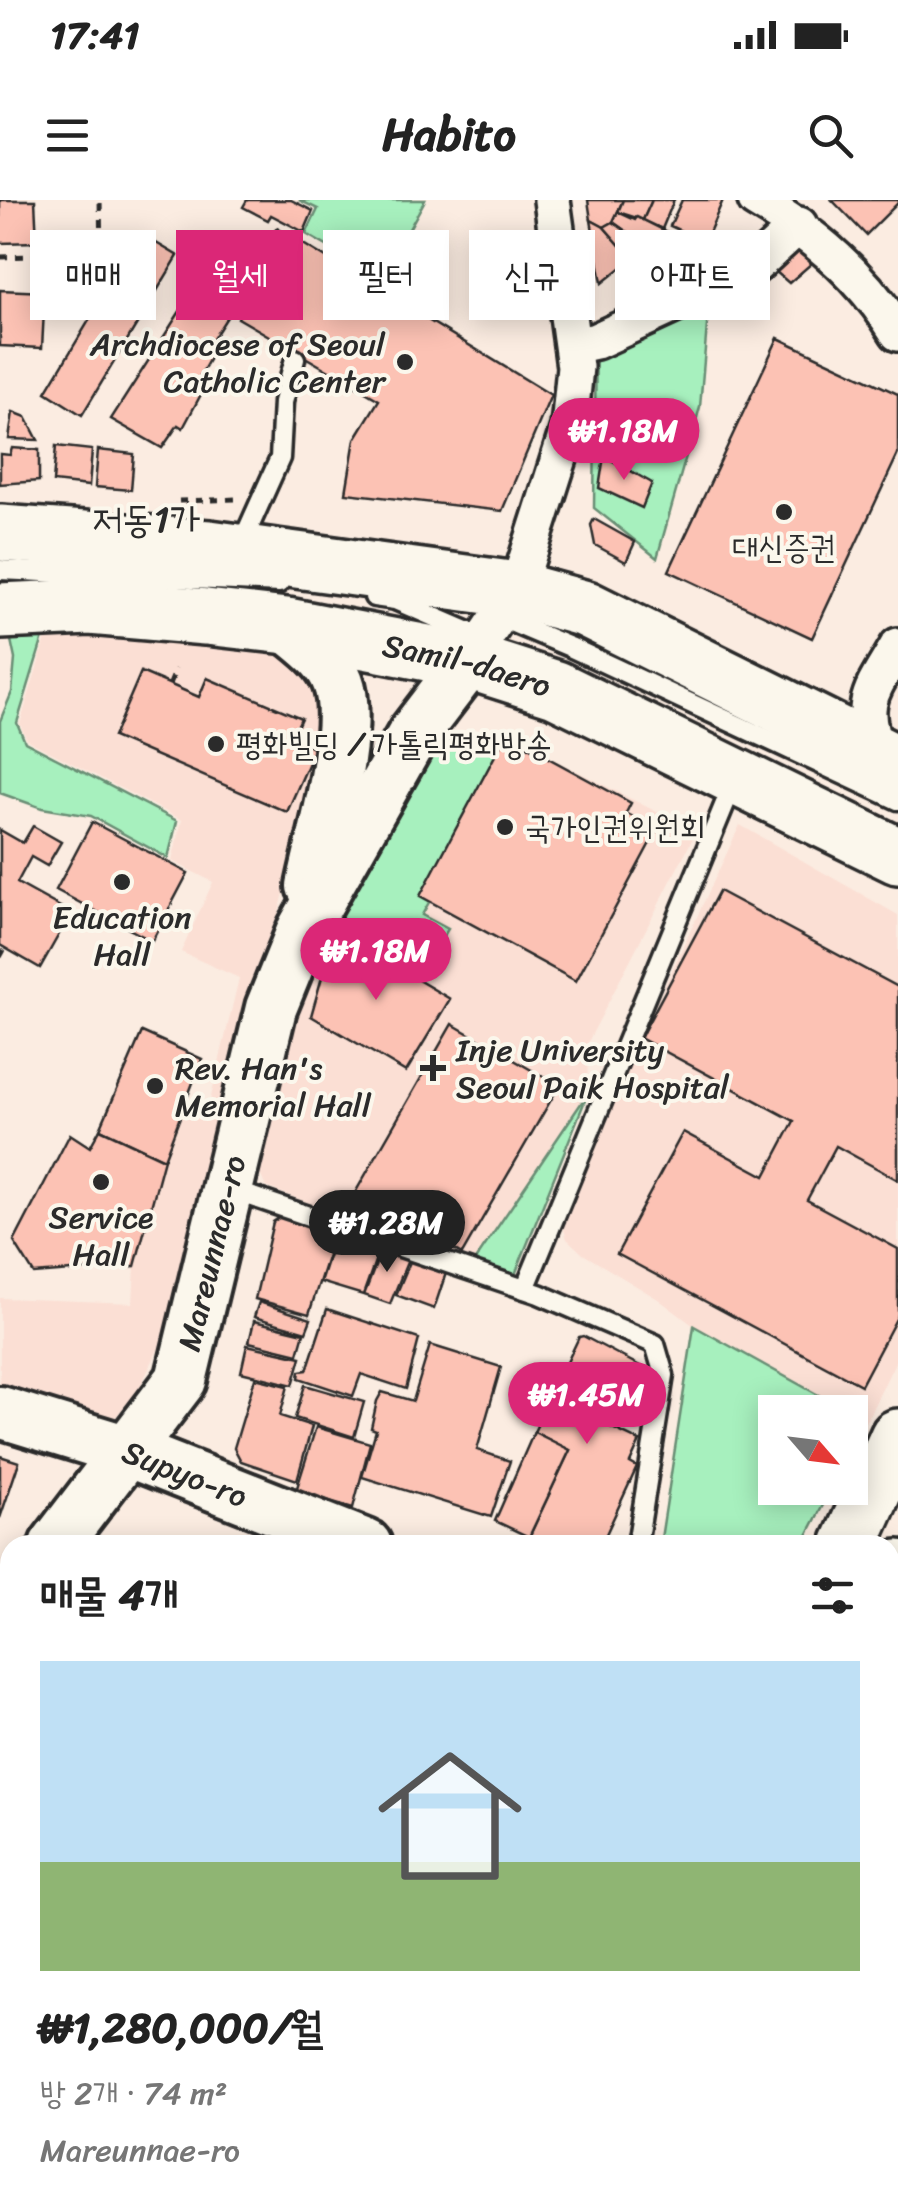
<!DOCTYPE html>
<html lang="ko">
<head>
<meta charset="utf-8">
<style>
  :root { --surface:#fff; --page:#f6f6f6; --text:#222; --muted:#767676; --line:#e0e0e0; --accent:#db2777 }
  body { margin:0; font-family:Sriracha,"Poor Story",sans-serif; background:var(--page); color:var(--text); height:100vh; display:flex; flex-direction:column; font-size:38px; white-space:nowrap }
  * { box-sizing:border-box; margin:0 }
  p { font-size:32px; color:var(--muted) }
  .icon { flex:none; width:55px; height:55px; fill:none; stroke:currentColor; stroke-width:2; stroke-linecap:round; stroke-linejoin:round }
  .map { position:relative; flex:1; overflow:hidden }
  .drawer { position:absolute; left:0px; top:1335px; width:900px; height:672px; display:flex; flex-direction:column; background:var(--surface); border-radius:30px 30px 0 0; box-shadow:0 5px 25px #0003 }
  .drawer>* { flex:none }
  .hud { position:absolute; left:30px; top:30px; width:840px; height:90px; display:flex; gap:20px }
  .needle { width:65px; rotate:118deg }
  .fabs { position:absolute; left:758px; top:1195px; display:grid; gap:20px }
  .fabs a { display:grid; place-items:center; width:110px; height:110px; border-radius:0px; background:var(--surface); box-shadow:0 5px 25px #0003; font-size:50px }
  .price { position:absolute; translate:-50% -85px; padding:0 22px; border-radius:35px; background:var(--accent); color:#fff; font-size:32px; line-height:65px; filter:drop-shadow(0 2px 5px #0008) }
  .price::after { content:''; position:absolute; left:50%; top:60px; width:30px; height:22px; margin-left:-15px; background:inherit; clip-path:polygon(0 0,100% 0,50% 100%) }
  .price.on { background:#222; color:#fff }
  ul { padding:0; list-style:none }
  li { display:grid; align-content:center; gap:20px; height:530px; padding:0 40px }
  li+li { border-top:2px solid var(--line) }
  li span { display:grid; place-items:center; height:310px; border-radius:0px; color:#555 }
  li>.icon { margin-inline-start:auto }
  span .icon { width:180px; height:180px; fill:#fffc; stroke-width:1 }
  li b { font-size:42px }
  h2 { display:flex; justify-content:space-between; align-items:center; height:120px; padding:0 40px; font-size:42px }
  .tag { padding:0 35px; border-radius:0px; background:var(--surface); box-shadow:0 5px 25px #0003; font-size:35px; line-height:90px }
  .tag.on { background:var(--accent); color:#fff }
  .status { display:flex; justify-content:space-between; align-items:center; height:70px; padding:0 50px; background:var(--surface); direction:ltr }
  .status svg { height:28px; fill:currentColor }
  header { display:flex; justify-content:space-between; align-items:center; height:130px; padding:0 40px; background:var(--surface); font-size:45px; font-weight:700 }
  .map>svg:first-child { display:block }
</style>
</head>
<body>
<div class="status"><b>17:41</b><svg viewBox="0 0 49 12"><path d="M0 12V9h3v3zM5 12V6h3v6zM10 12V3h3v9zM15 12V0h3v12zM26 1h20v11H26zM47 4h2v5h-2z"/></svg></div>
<header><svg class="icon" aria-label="menu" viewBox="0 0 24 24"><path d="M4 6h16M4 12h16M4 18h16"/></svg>Habito<svg class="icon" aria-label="search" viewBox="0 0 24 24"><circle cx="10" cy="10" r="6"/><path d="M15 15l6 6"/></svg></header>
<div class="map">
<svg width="898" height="2007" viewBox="0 0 898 2007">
  <rect width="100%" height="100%" fill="#fbece1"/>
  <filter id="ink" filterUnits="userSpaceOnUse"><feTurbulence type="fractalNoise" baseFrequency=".01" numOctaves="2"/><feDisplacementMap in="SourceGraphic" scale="20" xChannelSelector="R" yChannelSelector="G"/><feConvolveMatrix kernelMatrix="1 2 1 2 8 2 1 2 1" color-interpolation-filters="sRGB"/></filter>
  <g filter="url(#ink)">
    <g fill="#fbdfd4">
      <path d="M 49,428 L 266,436 L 306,467 L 318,498 L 318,564 L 170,1125 L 137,1193 L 108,1225 L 0,1212 L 0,1098 L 133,1103 L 135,1066 L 164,959 L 181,913 L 206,918 L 239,778 L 181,752 L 213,682 L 172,661 L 182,620 L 27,540 L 20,524 Z"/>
      <path d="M 518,541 L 696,632 L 587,844 L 588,893 L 472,1065 L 266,987 L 251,955 L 326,717 L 424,769 L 422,716 Z"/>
      <path d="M 740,625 L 898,715 L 898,1156 L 866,1222 L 694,1126 L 658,1099 L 583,1054 L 567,1039 L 562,1023 L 566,996 Z"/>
    </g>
    <g fill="#a7f0be" stroke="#698e74" stroke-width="2.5">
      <path d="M 299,0 L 425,0 L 382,78 L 306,34 L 318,9 Z"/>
      <path d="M 710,90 L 700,207 L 657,358 L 594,308 L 596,141 Z"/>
      <path d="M 8,426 L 45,431 L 17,523 L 25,542 L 177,621 L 168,658 L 91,616 L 42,608 L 0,593 L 0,521 L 12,492 L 15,459 Z"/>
      <path d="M 449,540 L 518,541 L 422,715 L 448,729 L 424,769 L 326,717 L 349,663 L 433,550 Z"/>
      <path d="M 588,893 L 512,1082 L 472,1065 Z"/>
      <path d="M 694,1126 L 849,1212 L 775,1212 L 775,1288 L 832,1288 L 802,1345 L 660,1345 Z"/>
    </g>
    <g fill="#fcc2b4" stroke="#2b2b2b" stroke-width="2.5">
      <path d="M 0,0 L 35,0 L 37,42 L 0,43 Z"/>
      <path d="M 247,0 L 291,0 L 313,11 L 304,32 L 271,15 L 268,20 L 243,7 Z"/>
      <path d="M 588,0 L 623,0 L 613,22 L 604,27 L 591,20 Z"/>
      <path d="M 623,0 L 652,0 L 643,20 L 618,12 Z"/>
      <path d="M 652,0 L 674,0 L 662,29 L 643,20 Z"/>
      <path d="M 682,0 L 723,0 L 708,35 L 694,37 L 670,26 Z"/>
      <path d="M 832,0 L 898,0 L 898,3 L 866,35 Z"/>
      <path d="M 618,12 L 635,20 L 637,17 L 665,31 L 647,46 L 613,22 Z"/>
      <path d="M 591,20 L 604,27 L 632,59 L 602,83 Z"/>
      <path d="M 613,22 L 647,46 L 632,59 L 604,27 Z"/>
      <path d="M 277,28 L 551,195 L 502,311 L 346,293 L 355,239 L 379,200 L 238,118 L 246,98 L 241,95 L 211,142 L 215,149 L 200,176 L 206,185 L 183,228 L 178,225 L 162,248 L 111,219 L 223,44 L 247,56 L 260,32 L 268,39 Z"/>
      <path d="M 141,34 L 178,56 L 82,215 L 46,192 Z"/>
      <path d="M 799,37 L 820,56 L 789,83 L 769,66 Z"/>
      <path d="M 0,90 L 45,92 L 42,148 L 0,146 Z"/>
      <path d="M 778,138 L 898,194 L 898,254 L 812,438 L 669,371 Z"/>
      <path d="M 13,212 L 26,217 L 38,240 L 9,239 Z"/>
      <path d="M 56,246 L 92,250 L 89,286 L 53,282 Z"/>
      <path d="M 12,248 L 39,250 L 39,281 L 0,284 L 0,254 L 10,255 Z"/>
      <path d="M 98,250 L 134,254 L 131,290 L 95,287 Z"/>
      <path d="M 604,256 L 652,283 L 642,308 L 599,288 Z"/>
      <path d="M 594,319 L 635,342 L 626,362 L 595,345 L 591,325 Z"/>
      <path d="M 141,472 L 199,497 L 207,478 L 301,518 L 292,538 L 315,549 L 287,612 L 113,537 Z"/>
      <path d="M 506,535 L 631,603 L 626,613 L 657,630 L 576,781 L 420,696 Z"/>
      <path d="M 92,622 L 188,673 L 152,741 L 56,690 Z"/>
      <path d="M 33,626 L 61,642 L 47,666 L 31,657 L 17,683 L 71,713 L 40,768 L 0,745 L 0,630 L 23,643 Z"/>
      <path d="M 719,691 L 898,787 L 898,980 L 836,946 L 807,1000 L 898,1049 L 898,1115 L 861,1185 L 617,1054 L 683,932 L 765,976 L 794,921 L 640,838 Z"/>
      <path d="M 335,731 L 450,799 L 406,872 L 311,816 Z"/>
      <path d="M 452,824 L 559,886 L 462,1054 L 355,993 Z"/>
      <path d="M 142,832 L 202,859 L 164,959 L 100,929 Z"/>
      <path d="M 100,929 L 164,959 L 135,1066 L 34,1074 L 14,1042 L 70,934 L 90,947 Z"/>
      <path d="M 283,1015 L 335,1033 L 309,1114 L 255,1099 L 273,1022 Z"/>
      <path d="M 336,1032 L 380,1047 L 363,1095 L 320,1082 Z"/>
      <path d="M 383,1046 L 410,1055 L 390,1104 L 364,1095 Z"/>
      <path d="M 412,1057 L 447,1070 L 434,1109 L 396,1095 Z"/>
      <path d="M 259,1102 L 311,1119 L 306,1132 L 254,1117 Z"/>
      <path d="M 327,1109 L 419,1139 L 406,1189 L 361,1174 L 353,1196 L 299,1178 L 300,1171 L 307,1170 Z"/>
      <path d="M 254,1121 L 304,1133 L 298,1154 L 249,1142 Z"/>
      <path d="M 583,1136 L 640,1166 L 612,1228 L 640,1241 L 630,1263 L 637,1267 L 601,1345 L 547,1345 L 529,1337 L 570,1250 L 534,1232 L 579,1137 Z"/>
      <path d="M 247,1145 L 301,1157 L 293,1185 L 241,1172 Z"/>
      <path d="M 430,1145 L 501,1167 L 477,1250 L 510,1261 L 491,1317 L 362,1277 L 376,1230 L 371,1228 L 377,1201 L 382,1192 L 413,1201 Z"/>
      <path d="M 255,1178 L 288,1186 L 280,1216 L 312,1226 L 297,1280 L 241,1261 L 234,1248 Z"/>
      <path d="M 305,1185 L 364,1202 L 354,1237 L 295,1218 Z"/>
      <path d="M 316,1227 L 370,1243 L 353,1308 L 296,1291 Z"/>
      <path d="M 534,1232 L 570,1250 L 529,1337 L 495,1321 Z"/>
      <path d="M 0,1256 L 19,1262 L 0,1318 Z"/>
      <path d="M 898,1458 L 898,1511 L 890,1492 L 890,1473 Z"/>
      <path d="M 890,1578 L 898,1582 L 898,1627 L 895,1633 L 890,1631 Z"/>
      <path d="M 0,1702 L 10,1712 L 10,1922 L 4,1928 L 0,1923 Z"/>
      <path d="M 894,1760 L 898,1762 L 898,1825 L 890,1822 L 890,1768 Z"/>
      <path d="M 235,1998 L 280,1998 L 275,2007 L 241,2007 Z"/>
      <path d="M 316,1998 L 392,1998 L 400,2007 L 312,2007 Z"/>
      <path d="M 429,1998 L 476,1998 L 472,2007 L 459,2007 L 455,2003 L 452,2007 L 433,2007 L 427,2001 Z"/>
      <path d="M 479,1998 L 509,1998 L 505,2007 L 474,2007 Z"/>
    </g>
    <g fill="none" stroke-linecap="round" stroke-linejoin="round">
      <defs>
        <g id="lane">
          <path d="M 240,347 L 280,258 L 283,202 L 295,159"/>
          <path d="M 0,370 L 279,383"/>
          <path d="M 374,397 L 395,400 L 490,441"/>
          <path d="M 494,415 L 570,447 L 898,600"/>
          <path d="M 232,990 L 539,1094 L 655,1144 L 664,1175 L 637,1345"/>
          <path d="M 525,1089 L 733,584"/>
        </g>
        <g id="street">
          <path d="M 756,0 C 812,33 864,77 898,133"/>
          <path d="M 573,146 L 596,141 L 750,70 L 799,25"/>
          <path d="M 469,461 L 517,390 L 569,227 L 575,167 L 552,0"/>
          <path d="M 878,553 C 856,502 873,490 898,446"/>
          <path d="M 0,1520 L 10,1532"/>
          <path d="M 890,1955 L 898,1936"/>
          <path d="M 0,1996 L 10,1988"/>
          <path d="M 406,1998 L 414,2007"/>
          <path d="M 769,1998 L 790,2007"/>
          <path d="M 301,2007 L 305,1998"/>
          <path d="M 867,2007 L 871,1998"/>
        </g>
        <g id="secondary">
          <path d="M 287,426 C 307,443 329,457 338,482 C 355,527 322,637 312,686"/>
          <path id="s1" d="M 0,1212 L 127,1251 L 366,1345"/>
          <path id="s2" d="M 55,1345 L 181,1180 L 271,808 L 303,729 L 414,533 L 469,461"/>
          <path d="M 0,1416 L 10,1403"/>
          <path d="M 890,1548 L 898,1551"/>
        </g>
        <g id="primary">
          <path d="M 0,333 L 209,348 L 517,390 L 586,409 L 898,564"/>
          <path id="s3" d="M 0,411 L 90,407 L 206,417 L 287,426 L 469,461 L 556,489 L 898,656"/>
          <path d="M 849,1345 L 898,1237"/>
          <path d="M 890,1385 L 898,1368"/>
          <path d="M 543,2007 L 548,1998"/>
          <path d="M 604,2007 L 608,1998"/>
        </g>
      </defs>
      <use href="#lane" stroke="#2b2b2b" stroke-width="25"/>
      <use href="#street" stroke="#2b2b2b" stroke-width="42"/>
      <use href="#secondary" stroke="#2b2b2b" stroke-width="58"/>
      <use href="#primary" stroke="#2b2b2b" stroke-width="62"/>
      <g stroke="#2b2b2b" stroke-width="5" stroke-dasharray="8 8" stroke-linecap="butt">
        <path d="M 0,57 L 101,54 L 100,0"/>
        <path d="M 505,87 L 533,103"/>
        <path d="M 179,301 L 238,299"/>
        <path d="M 170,484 L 176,469"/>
        <path d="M 0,757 L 5,748"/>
      </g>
      <use href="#lane" stroke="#fbf7ec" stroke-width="18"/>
      <use href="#street" stroke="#fbf7ec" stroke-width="35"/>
      <use href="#secondary" stroke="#fbf7ec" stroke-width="50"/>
      <use href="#primary" stroke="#fbf7ec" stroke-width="55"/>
    </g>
  </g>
  <g fill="#2b2b2b" stroke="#fbf7ec" stroke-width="4">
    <circle cx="405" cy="162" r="10"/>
    <circle cx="784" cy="312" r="10"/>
    <circle cx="216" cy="544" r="10"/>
    <circle cx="505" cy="627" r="10"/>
    <circle cx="122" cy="682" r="10"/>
    <path d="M428 853h10v10h10v10h-10v10h-10v-10h-10v-10h10z"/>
    <circle cx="155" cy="886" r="10"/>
    <circle cx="101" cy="982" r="10"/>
  </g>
  <g text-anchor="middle" stroke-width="8" stroke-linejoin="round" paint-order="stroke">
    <g font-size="32" fill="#2b2b2b" stroke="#fbf7ec" text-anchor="start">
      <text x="385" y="155" text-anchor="end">Archdiocese of Seoul<tspan x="385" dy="37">Catholic Center</tspan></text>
      <text x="784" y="358" text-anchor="middle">대신증권</text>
      <text x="236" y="555">평화빌딩 / 가톨릭평화방송</text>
      <text x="525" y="638">국가인권위원회</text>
      <text x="122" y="728" text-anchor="middle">Education<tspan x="122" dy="37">Hall</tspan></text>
      <text x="456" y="861">Inje University<tspan x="456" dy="37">Seoul Paik Hospital</tspan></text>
      <text x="175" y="879">Rev. Han's<tspan x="175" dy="37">Memorial Hall</tspan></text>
      <text x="101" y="1028" text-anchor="middle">Service<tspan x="101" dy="37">Hall</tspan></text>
    </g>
    <g font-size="32" fill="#2b2b2b" stroke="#fbf7ec">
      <text dy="11" stroke="none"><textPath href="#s3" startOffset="472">Samil-daero</textPath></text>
      <text dy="11" stroke="none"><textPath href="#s2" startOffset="338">Mareunnae-ro</textPath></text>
      <text dy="11" stroke="none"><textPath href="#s1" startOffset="195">Supyo-ro</textPath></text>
    </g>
    <g font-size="38" fill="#2b2b2b" stroke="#fbf7ec">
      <text x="146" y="332">저동1가</text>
    </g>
  </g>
</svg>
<div class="fabs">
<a><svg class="needle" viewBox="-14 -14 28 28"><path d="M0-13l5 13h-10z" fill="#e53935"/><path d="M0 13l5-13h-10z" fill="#767676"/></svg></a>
</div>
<b class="price" style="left:624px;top:283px">₩1.18M</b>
<b class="price" style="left:376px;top:803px">₩1.18M</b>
<b class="price on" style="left:387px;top:1075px">₩1.28M</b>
<b class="price" style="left:587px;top:1247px">₩1.45M</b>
<div class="hud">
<a class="tag">매매</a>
<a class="tag on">월세</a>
<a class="tag">필터</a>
<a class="tag">신규</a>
<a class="tag">아파트</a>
</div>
<section class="drawer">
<h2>매물 4개<svg class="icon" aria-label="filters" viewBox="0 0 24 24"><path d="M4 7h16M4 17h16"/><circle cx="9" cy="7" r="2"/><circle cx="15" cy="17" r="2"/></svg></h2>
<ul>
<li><span style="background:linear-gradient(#bfe0f5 65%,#8fb573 0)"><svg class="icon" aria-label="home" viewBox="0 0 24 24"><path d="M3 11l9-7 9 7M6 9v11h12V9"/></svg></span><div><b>₩1,280,000/월</b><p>방 2개 · 74 m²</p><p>Mareunnae-ro</p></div></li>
</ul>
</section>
</div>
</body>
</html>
